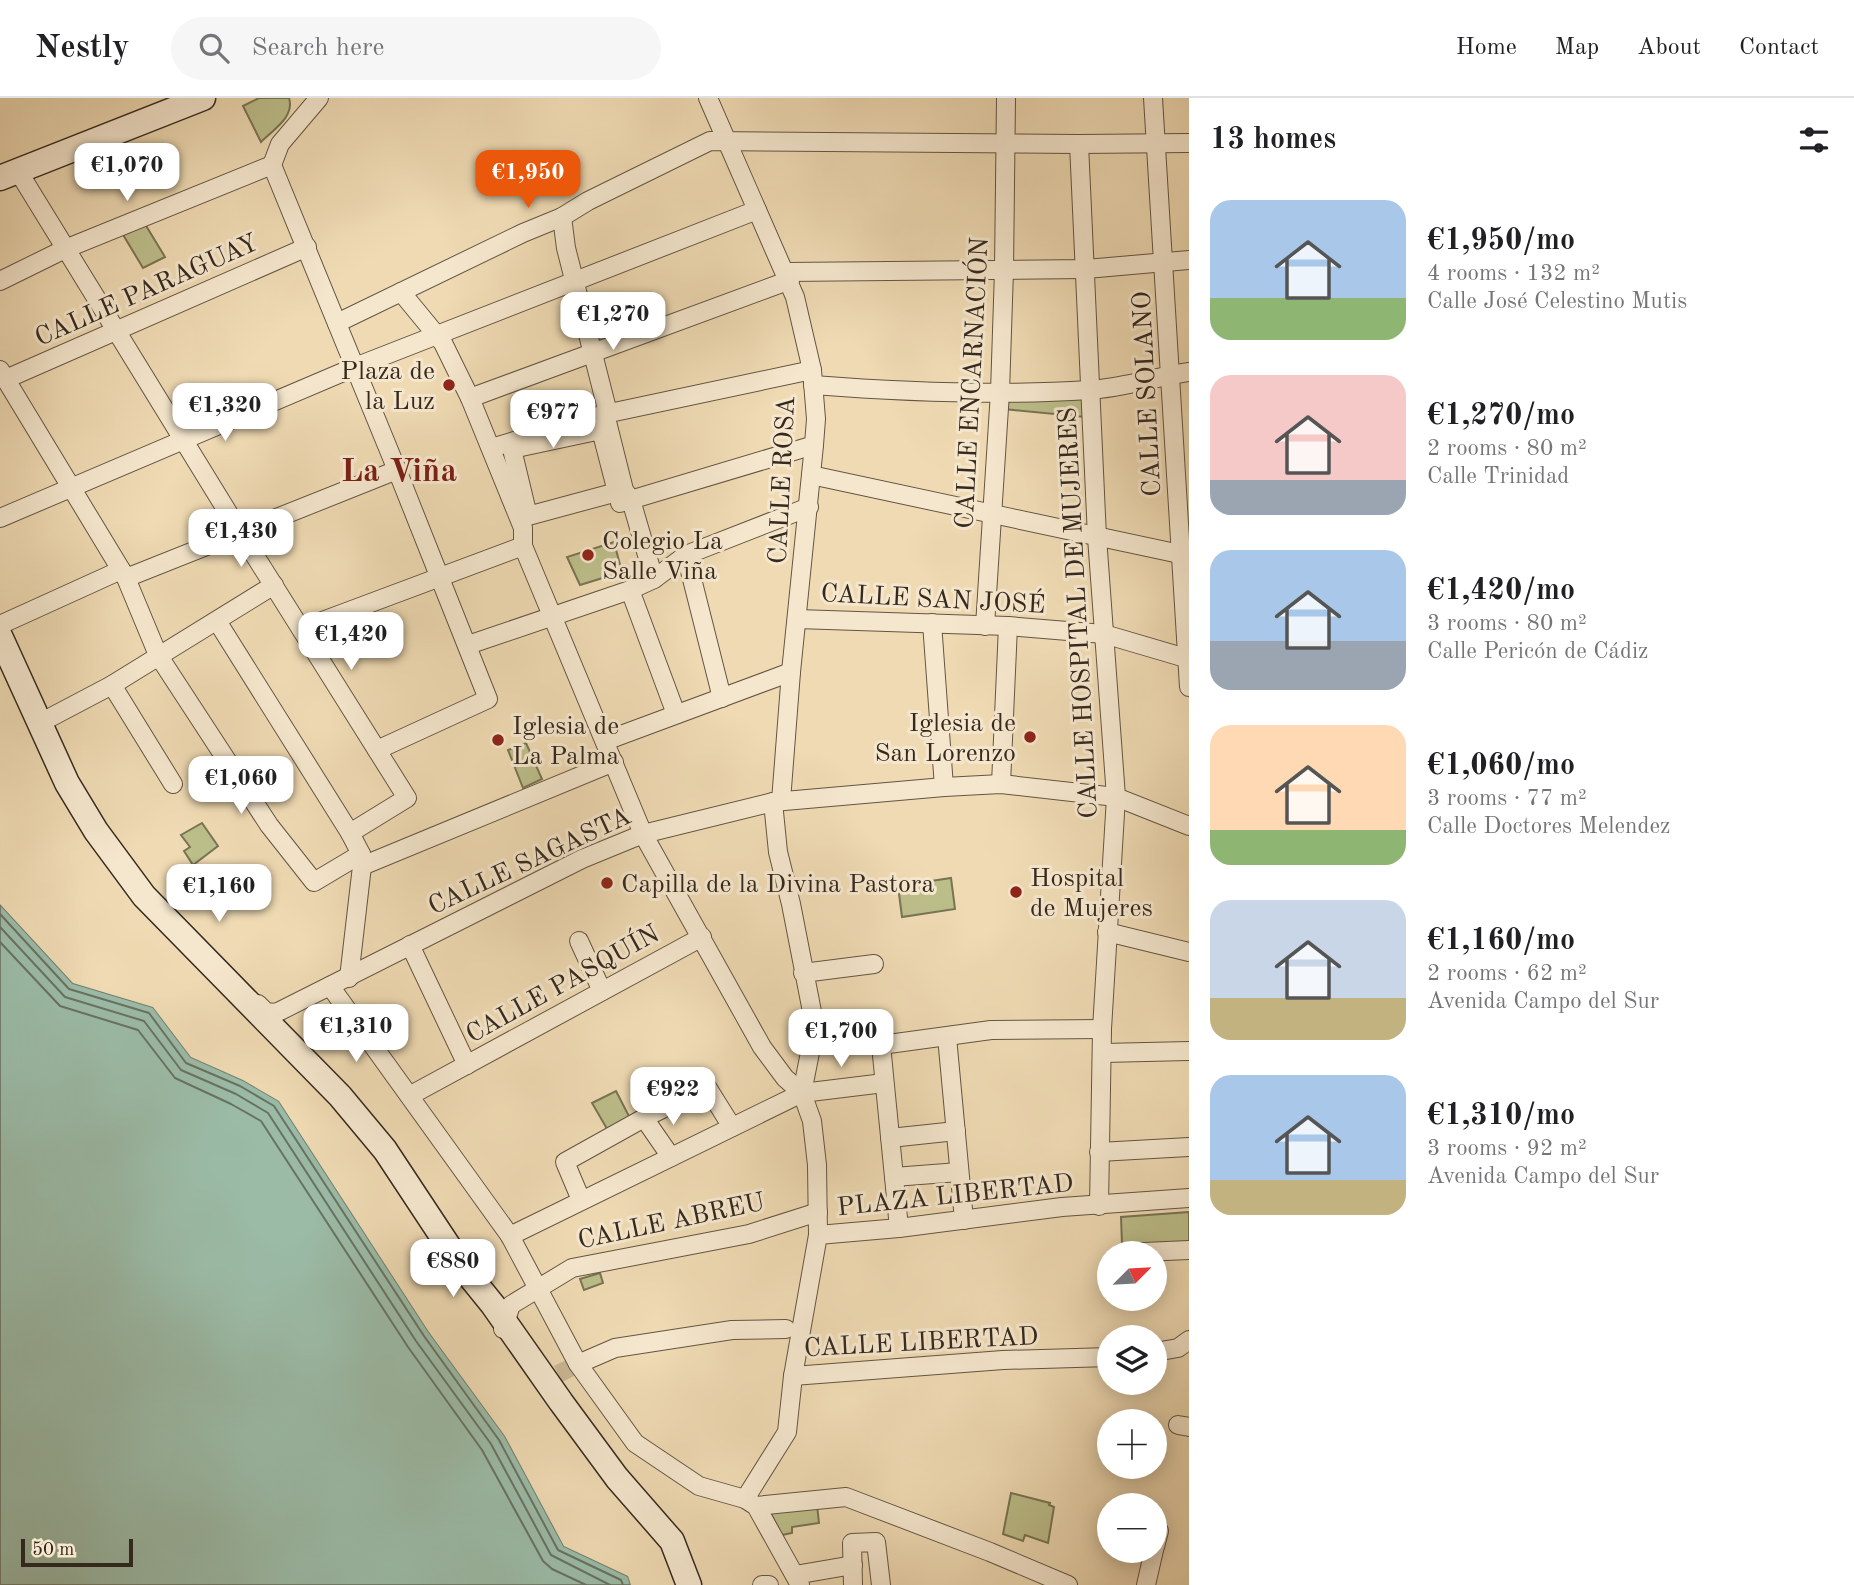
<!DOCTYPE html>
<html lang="en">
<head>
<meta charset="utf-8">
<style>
  :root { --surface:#fff; --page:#f6f6f6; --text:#202124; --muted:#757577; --line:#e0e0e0; --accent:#ea580c }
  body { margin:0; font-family:"Old Standard TT",serif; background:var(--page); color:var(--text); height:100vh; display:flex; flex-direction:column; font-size:26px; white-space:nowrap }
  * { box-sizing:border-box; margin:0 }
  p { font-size:23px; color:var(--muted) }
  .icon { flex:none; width:38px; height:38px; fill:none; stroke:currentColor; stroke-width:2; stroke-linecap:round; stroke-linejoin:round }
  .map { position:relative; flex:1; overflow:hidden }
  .sheet { display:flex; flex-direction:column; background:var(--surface); width:665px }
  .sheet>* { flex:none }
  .needle { width:46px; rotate:66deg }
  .fabs { position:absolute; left:1097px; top:1143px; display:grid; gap:14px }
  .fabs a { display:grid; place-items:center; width:70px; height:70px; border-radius:50%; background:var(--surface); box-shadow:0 4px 18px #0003; font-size:35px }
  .scale { position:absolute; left:21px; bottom:18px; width:112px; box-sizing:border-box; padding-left:7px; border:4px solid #35291e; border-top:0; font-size:19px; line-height:24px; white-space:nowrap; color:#35291e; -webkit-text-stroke:5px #f5e7ce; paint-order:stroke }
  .price { position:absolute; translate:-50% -60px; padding:0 16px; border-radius:14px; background:#fff; color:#222; font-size:23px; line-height:46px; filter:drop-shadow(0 2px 4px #0008) }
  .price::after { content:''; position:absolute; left:50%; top:42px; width:21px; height:16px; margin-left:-10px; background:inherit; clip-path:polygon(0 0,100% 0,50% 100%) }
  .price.current { background:var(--accent); color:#fff }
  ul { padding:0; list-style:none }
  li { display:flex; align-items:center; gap:21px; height:175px; padding:0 21px }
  li span { display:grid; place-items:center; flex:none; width:196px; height:140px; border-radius:21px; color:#555 }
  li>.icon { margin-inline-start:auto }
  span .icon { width:84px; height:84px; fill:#fffc; stroke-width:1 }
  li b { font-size:30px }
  h2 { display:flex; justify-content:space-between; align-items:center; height:84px; padding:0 21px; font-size:30px }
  header { display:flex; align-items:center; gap:42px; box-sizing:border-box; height:98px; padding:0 35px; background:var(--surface); border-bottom:2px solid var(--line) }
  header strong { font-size:33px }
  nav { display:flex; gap:38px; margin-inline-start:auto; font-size:24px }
  .search { width:490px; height:63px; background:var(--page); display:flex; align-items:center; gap:18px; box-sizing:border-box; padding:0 24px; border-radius:38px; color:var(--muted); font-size:26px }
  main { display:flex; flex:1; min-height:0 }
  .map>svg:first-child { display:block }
</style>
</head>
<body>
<header>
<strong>Nestly</strong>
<div class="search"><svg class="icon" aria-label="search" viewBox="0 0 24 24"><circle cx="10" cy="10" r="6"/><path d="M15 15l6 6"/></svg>Search here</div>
<nav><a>Home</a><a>Map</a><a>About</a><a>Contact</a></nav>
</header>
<main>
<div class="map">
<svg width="1189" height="1487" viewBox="0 0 1189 1487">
  <rect width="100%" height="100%" fill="#efdab3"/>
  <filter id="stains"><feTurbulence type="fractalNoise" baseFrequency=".00286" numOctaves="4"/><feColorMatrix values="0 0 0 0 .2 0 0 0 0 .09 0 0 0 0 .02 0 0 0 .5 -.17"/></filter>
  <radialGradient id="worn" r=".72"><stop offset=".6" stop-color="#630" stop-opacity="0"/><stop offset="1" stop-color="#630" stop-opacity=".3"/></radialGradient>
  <g fill="#bcbe8a" stroke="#787454" stroke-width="2">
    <path d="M 259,0 L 289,0 C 295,19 273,32 261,44 L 243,8 Z"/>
    <path d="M 145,126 L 165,159 L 143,170 L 122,135 Z"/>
    <path d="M 1083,292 L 1085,319 L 1004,311 L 1004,294 Z"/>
    <path d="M 614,444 L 622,474 L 580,487 L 567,459 Z"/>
    <path d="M 526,645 L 542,681 L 523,690 L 508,652 Z"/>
    <path d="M 202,725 L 218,748 L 193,767 L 184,753 L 190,749 L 181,737 Z"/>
    <path d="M 951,780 L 955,811 L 902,819 L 898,788 Z"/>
    <path d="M 616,993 L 632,1024 L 610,1036 L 592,1005 Z"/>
    <path d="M 1189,1114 L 1189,1144 L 1122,1146 L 1121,1119 Z"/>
    <path d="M 600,1175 L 603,1185 L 584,1192 L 580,1181 Z"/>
    <path d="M 1011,1395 L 1050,1405 L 1049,1407 L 1054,1409 L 1048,1445 L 1025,1437 L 1023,1443 L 1003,1436 Z"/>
    <path d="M 817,1407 L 819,1425 L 792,1429 L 792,1435 L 782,1437 L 769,1412 Z"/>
  </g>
  <path fill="#9bbba7" stroke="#728170" stroke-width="2" d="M 0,806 L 73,885 L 153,909 L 191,959 L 243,982 L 279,1003 L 429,1234 L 505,1338 L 564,1448 L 628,1478 L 631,1487 L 0,1487 Z"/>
  <path fill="#efdab3" d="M 0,802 L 75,882 L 155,906 L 193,956 L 245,979 L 282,1000 L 432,1232 L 508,1336 L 566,1445 L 629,1475 L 634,1487 L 631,1487 L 628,1478 L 564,1448 L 505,1338 L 429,1234 L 279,1003 L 243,982 L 191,959 L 153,909 L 73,885 L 0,806 Z"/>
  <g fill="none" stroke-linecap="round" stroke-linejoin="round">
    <g stroke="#687262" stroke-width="2">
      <path d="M 0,816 L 69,891 L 149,915 L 186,965 L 240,988 L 274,1008 L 424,1238 L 499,1342 L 558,1452 L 621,1482 L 623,1487"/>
      <path d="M 0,829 L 65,899 L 144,923 L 181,972 L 236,996 L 268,1015 L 416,1243 L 491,1346 L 551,1457 L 610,1487"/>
      <path d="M 0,844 L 60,908 L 138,932 L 175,980 L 231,1006 L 261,1023 L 408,1249 L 482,1352 L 543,1463 L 552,1471 L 586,1487"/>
    </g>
    <path stroke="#cab795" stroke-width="18" stroke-dasharray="18 9" stroke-linecap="butt" d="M 558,1276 L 578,1266"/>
    <defs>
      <g id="street">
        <path d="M 708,0 L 795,199 L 812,272 L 816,321 L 814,347 L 791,574 L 781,703"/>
        <path d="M 1153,0 L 1189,589"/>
        <path d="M 1079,46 L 1097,439 L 1116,699 L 1102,931 L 1099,1108"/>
        <path d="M 272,67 L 397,372 L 488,601 L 377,652"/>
        <path d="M 272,67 L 280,46 L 319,0"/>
        <path d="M 18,73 L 240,434 L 407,700 L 350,735"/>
        <path d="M 562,119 L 566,150 L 606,307 L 605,316 L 624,392 L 631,402 L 654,481"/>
        <path d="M 786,174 L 1086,171 L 1189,162"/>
        <path d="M 0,183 L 65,151 L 272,67"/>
        <path d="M 401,194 L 443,245 L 470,300 L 523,430 L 523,448 L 643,736 L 762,949 L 785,980 L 802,995 L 812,1023 L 817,1067 L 818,1137 L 793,1278 L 787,1334 L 745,1401"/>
        <path d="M 337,225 L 523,135 L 562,119 L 588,103 L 710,43 L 1079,46 L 1189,45"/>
        <path d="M 0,272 L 126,480 L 158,557 L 269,727 L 314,784 L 361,756"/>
        <path d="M 6,281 L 307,149"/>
        <path d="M 813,287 C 904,294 998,298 1089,292 C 1123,290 1156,279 1189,274"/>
        <path d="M 470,300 L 790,182"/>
        <path d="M 601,332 L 617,394 L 528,418 L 512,351 Z"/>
        <path d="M 491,350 L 605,316 L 812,272"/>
        <path d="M 811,377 L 1189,458"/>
        <path d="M 620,405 L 814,347"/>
        <path d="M 0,420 L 355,269 L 757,112"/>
        <path d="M 686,457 L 722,600"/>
        <path d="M 126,480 L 397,372"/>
        <path d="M 630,492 L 676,616"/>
        <path d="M 797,521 L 1008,528 L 1104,536 L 1189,561"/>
        <path d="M 217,523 L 350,735 L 361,756 L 362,768 L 349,880"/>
        <path d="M 932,525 L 944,689"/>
        <path d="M 0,527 L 121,472"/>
        <path d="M 985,528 L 1000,294 L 1004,172 L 1006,0"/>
        <path d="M 301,531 L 523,448"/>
        <path d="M 468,547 L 630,492 L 654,481 L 686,457 L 809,409"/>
        <path d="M 112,587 L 173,686"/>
        <path d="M 38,626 L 112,587 L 274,487"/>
        <path d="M 605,643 L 791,574"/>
        <path d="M 1001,686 L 1008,528"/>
        <path d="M 773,704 L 778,754 L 791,806 L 815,929 L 802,995"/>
        <path d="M 362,768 L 614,664"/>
        <path d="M 1107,834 L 1189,854"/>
        <path d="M 579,843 L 602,893"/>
        <path d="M 410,847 L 467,967"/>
        <path d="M 803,875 L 874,866"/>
        <path d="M 330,888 L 510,1138 L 578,1266 L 635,1345 L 699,1388 L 745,1401 L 756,1408 L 800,1487"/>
        <path d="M 258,906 L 266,914 L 276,915 L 582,761 L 643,736 L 773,704 L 944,689 L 1001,686 L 1116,699 L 1189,728"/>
        <path d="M 947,939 L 964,1122"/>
        <path d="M 1103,955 L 1189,953"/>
        <path d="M 411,997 L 702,839"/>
        <path d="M 644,1020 L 671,1059"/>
        <path d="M 890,1040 L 956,1033"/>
        <path d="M 1099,1054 L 1189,1049"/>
        <path d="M 894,1079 L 959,1074"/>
        <path d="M 581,1102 L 565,1064 L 644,1020 L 707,989 L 732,1029"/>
        <path d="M 899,1130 L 881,947 L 991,932 L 1102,931"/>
        <path d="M 818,1137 L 899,1130 L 1062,1109 L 1189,1100"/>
        <path d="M 510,1138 L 802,995 L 884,985"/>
        <path d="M 1122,1155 L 1189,1152"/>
        <path d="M 503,1231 L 511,1207 L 572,1170 L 749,1136 L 818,1114"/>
        <path d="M 1155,1254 L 1178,1250 L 1189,1242"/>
        <path d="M 578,1266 L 615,1250 L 732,1232 L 786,1231"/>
        <path d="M 793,1278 L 1003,1262 L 1110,1259"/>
        <path d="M 1178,1327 L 1189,1329"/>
        <path d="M 756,1408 L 846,1399 L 990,1454 L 1068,1487"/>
        <path d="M 1155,1449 L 1159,1433"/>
        <path d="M 795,1477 L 853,1467"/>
        <path d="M 762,1487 L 769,1487"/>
        <path d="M 853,1487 L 852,1445 L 876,1444 L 881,1487"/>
        <path d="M 1146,1487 L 1154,1452"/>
      </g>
      <g id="secondary">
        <path d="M 0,80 L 203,0"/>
        <path d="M 0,538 L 67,685 L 96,733 L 144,798 L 340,998 L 385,1052 L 463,1170 L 493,1207 L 561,1304 L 617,1380 L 672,1443 L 689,1487"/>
      </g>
    </defs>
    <use href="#street" stroke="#645543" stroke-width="20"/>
    <use href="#secondary" stroke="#35291e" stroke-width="27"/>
    <use href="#street" stroke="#f5e7ce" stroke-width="18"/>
    <use href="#secondary" stroke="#f5e7ce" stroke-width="24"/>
  </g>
  <g fill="#8f2418" stroke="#f5e7ce" stroke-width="2.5">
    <circle cx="449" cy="287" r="7"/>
    <circle cx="588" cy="457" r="7"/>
    <circle cx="1030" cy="639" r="7"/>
    <circle cx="498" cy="642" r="7"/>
    <circle cx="607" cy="785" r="7"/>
    <circle cx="1016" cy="794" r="7"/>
  </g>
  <g text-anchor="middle" stroke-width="6" stroke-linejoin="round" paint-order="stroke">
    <g font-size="26" fill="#35291e" stroke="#f5e7ce">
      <text transform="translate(146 191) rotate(-24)" y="9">CALLE PARAGUAY</text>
      <text transform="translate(971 285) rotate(-87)" y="9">CALLE ENCARNACIÓN</text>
      <text transform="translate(1146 296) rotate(-93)" y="9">CALLE SOLANO</text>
      <text transform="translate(781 382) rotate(-87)" y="9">CALLE ROSA</text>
      <text transform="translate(933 500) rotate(3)" y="9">CALLE SAN JOSÉ</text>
      <text transform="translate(1077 515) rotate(-93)" y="9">CALLE HOSPITAL DE MUJERES</text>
      <text transform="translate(529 762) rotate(-25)" y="9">CALLE SAGASTA</text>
      <text transform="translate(562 885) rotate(-29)" y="9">CALLE PASQUÍN</text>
      <text transform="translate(955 1096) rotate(-6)" y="9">PLAZA LIBERTAD</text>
      <text transform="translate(671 1122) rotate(-12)" y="9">CALLE ABREU</text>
      <text transform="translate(921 1243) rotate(-3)" y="9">CALLE LIBERTAD</text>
    </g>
    <g font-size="26" fill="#35291e" stroke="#f5e7ce" text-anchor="start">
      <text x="435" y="281" text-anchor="end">Plaza de<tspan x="435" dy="30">la Luz</tspan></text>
      <text x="602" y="451">Colegio La<tspan x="602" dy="30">Salle Viña</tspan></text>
      <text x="1016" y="633" text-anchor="end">Iglesia de<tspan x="1016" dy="30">San Lorenzo</tspan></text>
      <text x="512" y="636">Iglesia de<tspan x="512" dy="30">La Palma</tspan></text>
      <text x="1030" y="788">Hospital<tspan x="1030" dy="30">de Mujeres</tspan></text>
      <text x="621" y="794">Capilla de la Divina Pastora</text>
    </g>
    <g font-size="33" font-weight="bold" fill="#7a1f14" stroke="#f5e7ce">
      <text x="399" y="383">La Viña</text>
    </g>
  </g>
  <rect width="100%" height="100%" filter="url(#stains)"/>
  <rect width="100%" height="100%" fill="url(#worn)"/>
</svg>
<div class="fabs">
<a><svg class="needle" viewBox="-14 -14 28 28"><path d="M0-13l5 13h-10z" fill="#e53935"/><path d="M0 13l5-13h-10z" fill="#757577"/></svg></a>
<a><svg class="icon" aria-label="layers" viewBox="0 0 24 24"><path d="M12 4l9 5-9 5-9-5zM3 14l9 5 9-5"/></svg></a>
<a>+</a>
<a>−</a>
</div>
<div class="scale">50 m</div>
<b class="price" style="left:127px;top:105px">€1,070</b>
<b class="price current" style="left:528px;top:112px">€1,950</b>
<b class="price" style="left:613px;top:254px">€1,270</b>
<b class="price" style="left:225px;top:345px">€1,320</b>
<b class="price" style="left:553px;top:352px">€977</b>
<b class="price" style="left:241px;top:471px">€1,430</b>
<b class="price" style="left:351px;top:574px">€1,420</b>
<b class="price" style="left:241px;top:718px">€1,060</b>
<b class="price" style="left:219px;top:826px">€1,160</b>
<b class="price" style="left:356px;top:966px">€1,310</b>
<b class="price" style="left:841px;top:971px">€1,700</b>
<b class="price" style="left:673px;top:1029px">€922</b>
<b class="price" style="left:453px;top:1201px">€880</b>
</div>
<section class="sheet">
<h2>13 homes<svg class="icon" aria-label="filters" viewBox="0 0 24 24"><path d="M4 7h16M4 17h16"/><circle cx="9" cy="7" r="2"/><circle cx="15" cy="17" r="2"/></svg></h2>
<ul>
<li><span style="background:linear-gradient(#a9c7e8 70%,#8fb573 0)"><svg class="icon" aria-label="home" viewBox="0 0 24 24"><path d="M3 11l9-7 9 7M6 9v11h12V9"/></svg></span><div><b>€1,950/mo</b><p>4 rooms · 132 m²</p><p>Calle José Celestino Mutis</p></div></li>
<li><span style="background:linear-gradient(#f6c9c9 75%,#9aa5b1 0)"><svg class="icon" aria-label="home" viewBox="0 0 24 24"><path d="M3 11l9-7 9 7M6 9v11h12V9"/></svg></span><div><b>€1,270/mo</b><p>2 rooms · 80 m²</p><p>Calle Trinidad</p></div></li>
<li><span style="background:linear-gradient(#a9c7e8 65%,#9aa5b1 0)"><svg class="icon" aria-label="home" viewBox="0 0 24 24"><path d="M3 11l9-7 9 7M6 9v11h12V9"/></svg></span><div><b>€1,420/mo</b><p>3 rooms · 80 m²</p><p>Calle Pericón de Cádiz</p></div></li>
<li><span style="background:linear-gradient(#ffd9b3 75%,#8fb573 0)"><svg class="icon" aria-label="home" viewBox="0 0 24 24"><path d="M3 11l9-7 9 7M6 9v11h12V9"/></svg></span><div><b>€1,060/mo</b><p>3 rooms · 77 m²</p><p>Calle Doctores Melendez</p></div></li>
<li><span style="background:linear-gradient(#c9d6e8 70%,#c2b280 0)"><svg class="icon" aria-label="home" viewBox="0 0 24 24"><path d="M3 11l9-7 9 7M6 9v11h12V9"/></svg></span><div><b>€1,160/mo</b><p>2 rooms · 62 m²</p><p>Avenida Campo del Sur</p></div></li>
<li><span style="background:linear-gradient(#a9c7e8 75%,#c2b280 0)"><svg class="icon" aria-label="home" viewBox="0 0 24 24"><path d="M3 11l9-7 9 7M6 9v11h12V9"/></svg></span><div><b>€1,310/mo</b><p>3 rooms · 92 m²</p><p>Avenida Campo del Sur</p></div></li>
</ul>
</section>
</main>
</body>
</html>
